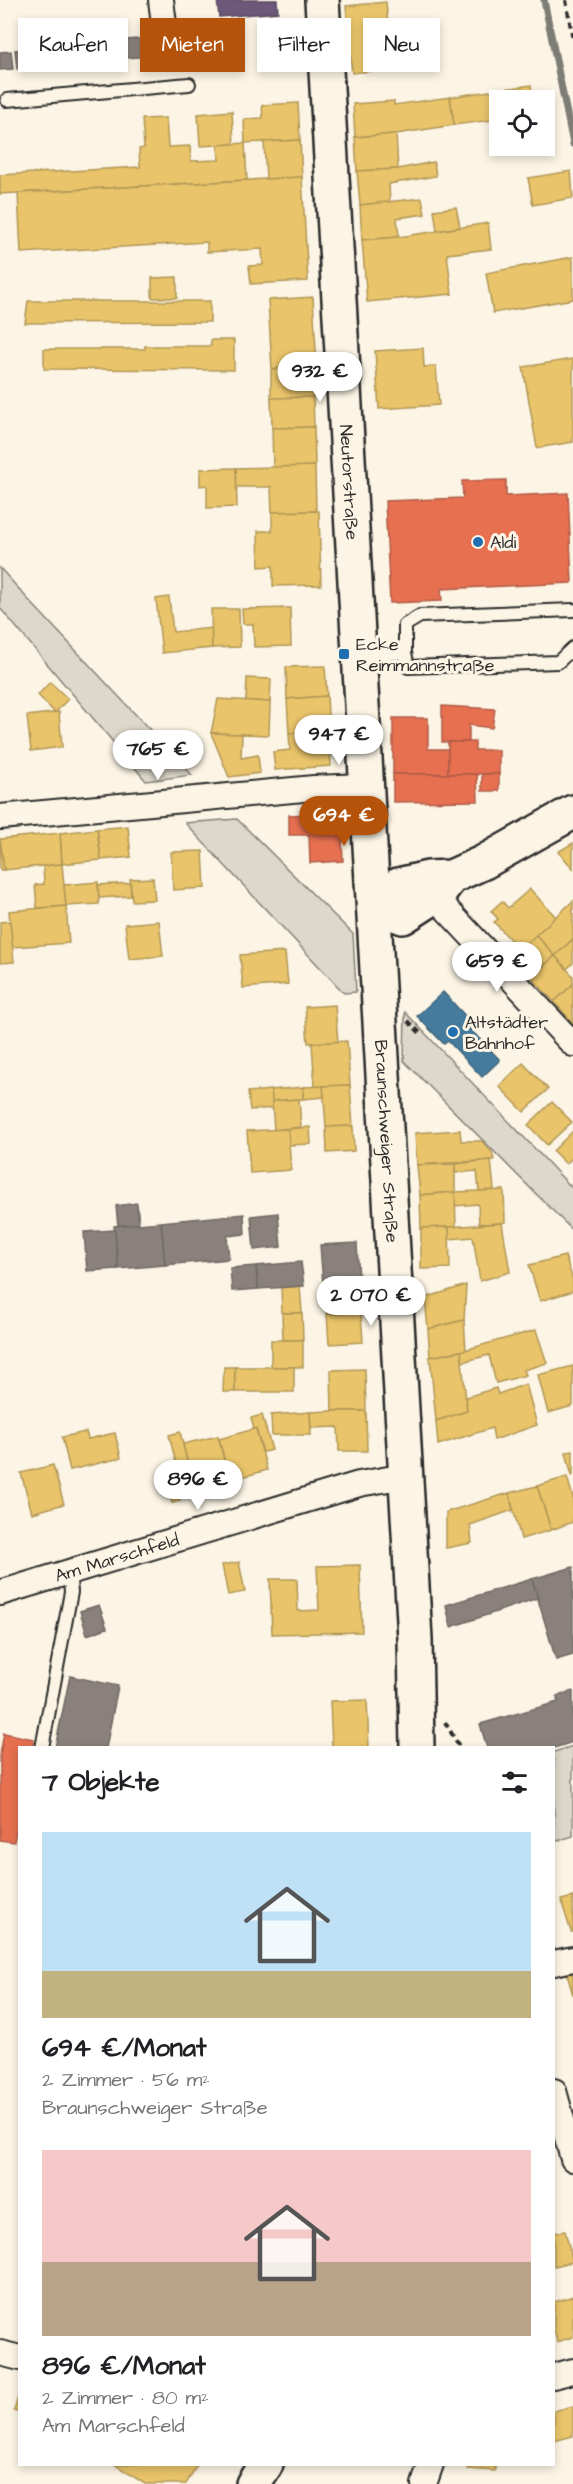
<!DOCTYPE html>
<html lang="de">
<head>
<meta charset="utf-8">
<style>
  :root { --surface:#fff; --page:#f6f6f6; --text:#202124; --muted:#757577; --accent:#b45309 }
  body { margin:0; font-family:"Architects Daughter",sans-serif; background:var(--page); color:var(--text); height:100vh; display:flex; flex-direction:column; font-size:22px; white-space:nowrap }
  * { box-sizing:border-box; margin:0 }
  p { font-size:20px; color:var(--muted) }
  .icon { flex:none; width:33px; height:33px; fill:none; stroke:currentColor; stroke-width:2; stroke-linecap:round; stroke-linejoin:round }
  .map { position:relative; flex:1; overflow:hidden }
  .sheet { position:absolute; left:18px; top:1746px; width:537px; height:720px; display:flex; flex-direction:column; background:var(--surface); border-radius:0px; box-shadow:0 3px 9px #0003 }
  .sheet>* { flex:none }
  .hud { position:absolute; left:18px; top:18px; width:537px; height:54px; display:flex; gap:12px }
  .controls { position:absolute; left:489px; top:90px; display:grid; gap:12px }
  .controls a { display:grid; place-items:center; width:66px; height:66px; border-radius:0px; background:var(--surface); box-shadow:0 3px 9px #0003; font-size:30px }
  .price { position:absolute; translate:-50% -51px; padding:0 14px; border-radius:21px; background:#fff; color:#222; font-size:20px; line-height:39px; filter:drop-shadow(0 2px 3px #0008) }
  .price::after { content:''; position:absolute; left:50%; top:36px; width:18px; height:14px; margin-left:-9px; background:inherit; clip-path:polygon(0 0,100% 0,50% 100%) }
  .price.on { background:var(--accent); color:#fff }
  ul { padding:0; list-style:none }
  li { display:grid; align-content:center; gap:12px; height:318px; padding:0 24px }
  li span { display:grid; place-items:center; height:186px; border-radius:0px; color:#555 }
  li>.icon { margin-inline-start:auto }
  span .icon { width:108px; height:108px; fill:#fffc; stroke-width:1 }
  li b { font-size:26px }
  h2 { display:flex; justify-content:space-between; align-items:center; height:72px; padding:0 24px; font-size:26px }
  .chip { padding:0 21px; border-radius:0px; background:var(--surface); box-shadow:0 3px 9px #0003; font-size:21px; line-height:54px }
  .chip.on { background:var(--accent); color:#fff }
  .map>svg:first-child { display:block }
</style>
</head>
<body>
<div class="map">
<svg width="573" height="2484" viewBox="0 0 573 2484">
  <rect width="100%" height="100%" fill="#fcf5e5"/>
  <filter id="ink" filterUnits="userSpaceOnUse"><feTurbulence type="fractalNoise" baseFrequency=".0167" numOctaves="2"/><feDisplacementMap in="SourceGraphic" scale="12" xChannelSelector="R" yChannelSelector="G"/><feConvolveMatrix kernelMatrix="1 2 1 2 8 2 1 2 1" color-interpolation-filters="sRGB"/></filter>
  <g filter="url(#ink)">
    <g fill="#ded8ca" stroke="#84827a" stroke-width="1.5">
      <path d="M 0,568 L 25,596 L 192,775 L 146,781 L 0,608 Z"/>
      <path d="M 237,819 L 353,934 L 356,992 L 344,993 L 185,823 Z"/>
      <path d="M 405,1012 L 573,1189 L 573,1231 L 404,1061 Z"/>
      <path d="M 573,1746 L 573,1836 L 554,1842 L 554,1752 Z"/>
    </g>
    <g fill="#e9c46a" stroke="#b09657" stroke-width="1.5">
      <path d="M 386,2 L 392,69 L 352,73 L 346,6 Z"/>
      <path d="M 531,85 L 533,100 L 500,100 L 500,119 L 454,125 L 450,97 Z"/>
      <path d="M 450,97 L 454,125 L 396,134 L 355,137 L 353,104 L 394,101 L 394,105 Z"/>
      <path d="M 298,103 L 300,140 L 245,143 L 244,119 L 263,118 L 262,105 Z"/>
      <path d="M 232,111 L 234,144 L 200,146 L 198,114 Z"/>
      <path d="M 166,118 L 168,147 L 190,146 L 191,161 L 219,160 L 218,145 L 245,143 L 247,180 L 0,194 L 0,175 L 140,167 L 139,149 L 144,148 L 142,119 Z"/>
      <path d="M 396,134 L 398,169 L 357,171 L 355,137 Z"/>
      <path d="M 300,140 L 302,177 L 266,179 L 264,142 Z"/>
      <path d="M 434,162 L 436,176 L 389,184 L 390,203 L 360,205 L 357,171 L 398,169 Z"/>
      <path d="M 571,171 L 573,198 L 533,205 L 528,178 Z"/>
      <path d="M 302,177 L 308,281 L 251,284 L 249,266 L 263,265 L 262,249 L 207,252 L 207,242 L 21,253 L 18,193 Z"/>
      <path d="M 422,198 L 425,214 L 397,218 L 399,237 L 362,240 L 360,205 Z"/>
      <path d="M 456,207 L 460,227 L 437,231 L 434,210 Z"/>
      <path d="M 488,223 L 491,249 L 447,254 L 452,294 L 367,302 L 362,240 L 399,237 Z"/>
      <path d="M 573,257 L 573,299 L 493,313 L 486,273 Z"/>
      <path d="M 177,277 L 177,298 L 152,298 L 152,278 Z"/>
      <path d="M 313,297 L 317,368 L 272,369 L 268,300 Z"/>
      <path d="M 28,301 L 210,301 L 210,322 L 25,323 Z"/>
      <path d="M 211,340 L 234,340 L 234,370 L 44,369 L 44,349 L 145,349 L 145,346 L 211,346 Z"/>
      <path d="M 423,348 L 424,367 L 436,366 L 439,405 L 379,409 L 375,351 Z"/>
      <path d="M 573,359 L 573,442 L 537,448 L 523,367 Z"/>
      <path d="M 313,368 L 313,397 L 271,398 L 271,369 Z"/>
      <path d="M 313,397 L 314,427 L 272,428 L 271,398 Z"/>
      <path d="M 314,427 L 315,466 L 273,468 L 272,428 Z"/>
      <path d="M 315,466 L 316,511 L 272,512 L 271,487 L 236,487 L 236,468 Z"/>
      <path d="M 236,468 L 237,507 L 207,508 L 207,485 L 200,486 L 200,469 Z"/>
      <path d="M 319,511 L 321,585 L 273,586 L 273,566 L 259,567 L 258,531 L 272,531 L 272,512 Z"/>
      <path d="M 169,597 L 173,632 L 212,628 L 212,648 L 162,653 L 156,599 Z"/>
      <path d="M 290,608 L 291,646 L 254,647 L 253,624 L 243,624 L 242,609 Z"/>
      <path d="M 211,609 L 239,609 L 240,647 L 212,648 Z"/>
      <path d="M 325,666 L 327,696 L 287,699 L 286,667 Z"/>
      <path d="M 247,678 L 271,679 L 270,702 L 246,701 Z"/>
      <path d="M 50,682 L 68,699 L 55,713 L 38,695 Z"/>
      <path d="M 327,696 L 329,731 L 289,733 L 287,699 Z"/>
      <path d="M 218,699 L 270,702 L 269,735 L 211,733 Z"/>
      <path d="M 59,712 L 62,747 L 31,751 L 27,716 Z"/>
      <path d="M 329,731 L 331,766 L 275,770 L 273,752 L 290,750 L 289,733 Z"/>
      <path d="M 211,733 L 242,734 L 241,758 L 258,755 L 260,773 L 229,777 Z"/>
      <path d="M 128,826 L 131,857 L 101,860 L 97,829 Z"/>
      <path d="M 97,829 L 101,860 L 62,864 L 60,833 Z"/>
      <path d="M 60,833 L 62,864 L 4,870 L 0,839 Z"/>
      <path d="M 0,839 L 4,870 L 0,870 Z"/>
      <path d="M 573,843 L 573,868 L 558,852 Z"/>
      <path d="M 203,851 L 205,888 L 173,890 L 171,852 Z"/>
      <path d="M 62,864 L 66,906 L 37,908 L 35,885 L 44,884 L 43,866 Z"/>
      <path d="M 153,878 L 155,900 L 132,901 L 130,879 Z"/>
      <path d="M 98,882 L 99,904 L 66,906 L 64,885 Z"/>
      <path d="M 130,883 L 131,896 L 99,898 L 98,885 Z"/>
      <path d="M 530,889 L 556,917 L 520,950 L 494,922 L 498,919 L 491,911 L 502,901 L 508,908 Z"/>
      <path d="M 573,901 L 573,939 L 555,956 L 536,935 Z"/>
      <path d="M 66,906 L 69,943 L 12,947 L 9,911 Z"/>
      <path d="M 10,921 L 14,962 L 0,963 L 0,922 Z"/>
      <path d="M 159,921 L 163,956 L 129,959 L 125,924 Z"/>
      <path d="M 536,935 L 555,956 L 531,977 L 512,957 Z"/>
      <path d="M 573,939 L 573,963 L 567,969 L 555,956 Z"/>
      <path d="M 285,952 L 288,984 L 243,988 L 240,955 Z"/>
      <path d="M 555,956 L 573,976 L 573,984 L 554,1002 L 531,977 Z"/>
      <path d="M 573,984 L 573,1023 L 554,1002 Z"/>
      <path d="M 335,1005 L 338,1042 L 308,1043 L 305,1007 Z"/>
      <path d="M 347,1041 L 350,1085 L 315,1087 L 312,1043 Z"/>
      <path d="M 523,1063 L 548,1089 L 524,1112 L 499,1086 Z"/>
      <path d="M 350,1085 L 353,1126 L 326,1127 L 323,1086 Z"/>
      <path d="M 323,1086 L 324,1097 L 303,1099 L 303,1087 Z"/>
      <path d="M 303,1087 L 303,1099 L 272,1101 L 271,1090 Z"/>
      <path d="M 271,1090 L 273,1108 L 250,1110 L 248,1092 Z"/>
      <path d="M 299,1099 L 301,1127 L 274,1130 L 272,1101 Z"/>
      <path d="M 552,1102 L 572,1122 L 547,1145 L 528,1125 Z"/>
      <path d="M 353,1126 L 354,1151 L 327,1153 L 326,1127 Z"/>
      <path d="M 310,1127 L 311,1144 L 289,1145 L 288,1129 Z"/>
      <path d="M 288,1129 L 291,1170 L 250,1173 L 247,1131 Z"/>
      <path d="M 460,1130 L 461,1141 L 482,1141 L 492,1152 L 494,1160 L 417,1165 L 415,1133 Z"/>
      <path d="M 573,1131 L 573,1157 L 566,1164 L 553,1151 Z"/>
      <path d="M 491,1160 L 494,1190 L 479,1191 L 477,1171 L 455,1173 L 455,1164 Z"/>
      <path d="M 455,1164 L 455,1192 L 420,1195 L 417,1165 Z"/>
      <path d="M 504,1190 L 505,1222 L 502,1223 L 479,1224 L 478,1204 L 455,1206 L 455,1192 Z"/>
      <path d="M 455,1192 L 456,1227 L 421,1228 L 420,1195 Z"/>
      <path d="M 502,1223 L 510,1272 L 480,1281 L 473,1237 L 449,1239 L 449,1227 Z"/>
      <path d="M 449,1227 L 450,1268 L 421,1269 L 421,1228 Z"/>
      <path d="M 565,1256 L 573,1280 L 573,1291 L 540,1301 L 529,1265 Z"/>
      <path d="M 359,1282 L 361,1312 L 327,1314 L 326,1284 Z"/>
      <path d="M 466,1285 L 464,1320 L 428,1329 L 425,1298 Z"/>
      <path d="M 300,1286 L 302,1313 L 282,1313 L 281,1287 Z"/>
      <path d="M 361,1312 L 363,1342 L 329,1344 L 327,1314 Z"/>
      <path d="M 282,1313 L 302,1313 L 303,1340 L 283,1340 Z"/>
      <path d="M 464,1320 L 466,1350 L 430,1357 L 428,1329 Z"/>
      <path d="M 536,1330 L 547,1363 L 524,1370 L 526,1375 L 496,1383 L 489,1355 L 462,1362 L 461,1351 Z"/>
      <rect x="271" y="1340" width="32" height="27"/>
      <path d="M 461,1351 L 467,1411 L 436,1421 L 430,1357 Z"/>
      <path d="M 573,1366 L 573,1406 L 548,1413 L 538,1375 Z"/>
      <path d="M 224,1367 L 235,1367 L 235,1392 L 223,1392 Z"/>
      <rect x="235" y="1367" width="59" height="25"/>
      <path d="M 365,1369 L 366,1411 L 332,1411 L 331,1370 Z"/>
      <path d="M 526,1384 L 537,1425 L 494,1440 L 492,1428 L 438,1445 L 436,1421 L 467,1411 L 466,1397 L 496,1388 L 498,1394 Z"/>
      <path d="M 332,1411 L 366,1411 L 367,1451 L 339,1451 L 338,1427 L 311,1428 L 310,1412 Z"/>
      <path d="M 310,1412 L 311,1435 L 272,1435 L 271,1415 Z"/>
      <path d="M 262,1415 L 272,1450 L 263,1452 L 256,1429 L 254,1429 L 251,1418 Z"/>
      <path d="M 254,1429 L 256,1429 L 267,1470 L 242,1477 L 242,1480 L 230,1483 L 219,1439 Z"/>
      <path d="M 86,1432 L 88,1439 L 115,1433 L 121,1458 L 70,1470 L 62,1437 Z"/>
      <path d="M 180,1432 L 189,1469 L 178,1471 L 169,1435 Z"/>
      <path d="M 218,1436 L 229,1479 L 193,1486 L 183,1444 Z"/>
      <path d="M 573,1451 L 573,1475 L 572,1476 L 566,1452 Z"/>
      <path d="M 53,1465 L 64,1504 L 32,1513 L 21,1473 Z"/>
      <path d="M 567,1477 L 573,1497 L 573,1522 L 551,1530 L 537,1486 Z"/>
      <path d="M 175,1484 L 180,1501 L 172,1503 L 167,1486 Z"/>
      <path d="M 537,1486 L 551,1530 L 521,1539 L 509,1493 Z"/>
      <path d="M 509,1493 L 513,1510 L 470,1525 L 472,1543 L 446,1548 L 446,1512 Z"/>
      <path d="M 239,1562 L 245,1592 L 228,1595 L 222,1565 Z"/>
      <path d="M 360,1565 L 362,1632 L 272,1634 L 270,1579 L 297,1579 L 298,1611 L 319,1610 L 317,1566 Z"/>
      <path d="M 367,1700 L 369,1748 L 332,1748 L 330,1701 Z"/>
      <path d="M 573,1897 L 573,1932 L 571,1932 L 561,1900 Z"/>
      <path d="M 573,1973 L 573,1995 L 567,1974 Z"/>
      <path d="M 565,2231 L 573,2262 L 554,2266 L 554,2233 Z"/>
      <path d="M 573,2296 L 573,2337 L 557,2342 L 554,2329 L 554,2302 Z"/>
      <path d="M 20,2390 L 20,2413 L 14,2411 Z"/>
      <path d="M 573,2406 L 573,2436 L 554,2441 L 554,2411 Z"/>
      <path d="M 114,2464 L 198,2464 L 186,2484 L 145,2484 Z"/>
      <path d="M 468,2464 L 495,2464 L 495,2471 L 468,2469 Z"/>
    </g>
    <g fill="#e76f51" stroke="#af5b46" stroke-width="1.5">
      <path d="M 506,480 L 506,496 L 568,493 L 572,583 L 441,589 L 442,601 L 390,603 L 385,501 L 463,498 L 462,481 Z"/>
      <path d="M 442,706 L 495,709 L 492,728 L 469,725 L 469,742 L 442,742 Z"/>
      <path d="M 393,718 L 428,718 L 428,749 L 448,749 L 448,774 L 393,774 Z"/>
      <path d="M 448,742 L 475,742 L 475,750 L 499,750 L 499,774 L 448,774 Z"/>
      <path d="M 393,774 L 477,774 L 478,801 L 393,802 Z"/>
      <rect x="482" y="774" width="17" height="17"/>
      <path d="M 341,813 L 343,861 L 310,863 L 309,835 L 289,835 L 289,815 Z"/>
      <path d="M 4,1733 L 34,1739 L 32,1748 L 20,1748 L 20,1812 L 14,1842 L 0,1840 L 0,1755 Z"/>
    </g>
    <path fill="#6d597a" stroke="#594b62" stroke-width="1.5" d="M 217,0 L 277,0 L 278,12 L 219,17 Z"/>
    <path fill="#457b9d" stroke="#3d637b" stroke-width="1.5" d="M 443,992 L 469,1020 L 465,1024 L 500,1060 L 482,1077 L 448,1041 L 444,1044 L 417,1016 Z"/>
    <g fill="#8a817c" stroke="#6e6764" stroke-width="1.5">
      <path d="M 159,37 L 160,55 L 116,59 L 115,41 Z"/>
      <path d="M 109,42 L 111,60 L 67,64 L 65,46 Z"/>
      <path d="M 59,46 L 61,64 L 17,69 L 15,50 Z"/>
      <path d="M 11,51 L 13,69 L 0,70 L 0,52 Z"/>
      <path d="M 137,1203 L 139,1224 L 118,1226 L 116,1206 Z"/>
      <path d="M 278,1213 L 281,1247 L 254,1250 L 251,1216 Z"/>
      <path d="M 244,1214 L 245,1234 L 227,1236 L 229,1259 L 165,1265 L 161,1222 Z"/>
      <path d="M 161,1222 L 165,1265 L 118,1269 L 114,1226 Z"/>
      <path d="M 115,1230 L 118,1269 L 87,1271 L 84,1232 Z"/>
      <path d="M 357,1243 L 359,1282 L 323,1284 L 320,1245 Z"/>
      <path d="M 301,1262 L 304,1286 L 258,1289 L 256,1266 Z"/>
      <path d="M 256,1266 L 258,1289 L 232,1291 L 230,1268 Z"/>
      <path d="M 573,1567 L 573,1655 L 556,1660 L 532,1579 Z"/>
      <path d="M 532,1579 L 538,1598 L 451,1627 L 446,1605 Z"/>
      <path d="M 99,1605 L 107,1628 L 87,1635 L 80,1611 Z"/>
      <path d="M 70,1676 L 118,1686 L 106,1748 L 55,1748 Z"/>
      <path d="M 573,1691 L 573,1742 L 554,1748 L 487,1748 L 480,1724 L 558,1702 L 557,1696 Z"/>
    </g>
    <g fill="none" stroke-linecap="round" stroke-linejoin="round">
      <path stroke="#7d7b74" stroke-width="7" d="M 544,0 L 573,144"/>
      <defs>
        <g id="lane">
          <path d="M 7,100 L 189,84"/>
          <path d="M 405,653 L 405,625 L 420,616 L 573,610"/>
          <path d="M 360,655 L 405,653 L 408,667 L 558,662 L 573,648"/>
          <path d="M 42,1748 L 71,1592 L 69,1572"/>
        </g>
        <g id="street">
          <path d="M 161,0 L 164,24 L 187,55"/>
          <path d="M 0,817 L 314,788 L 366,786"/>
          <path d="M 430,882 L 448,911 L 573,1044"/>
          <path id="s1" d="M 0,1593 L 359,1484 L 406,1476"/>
          <path d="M 554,1963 L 573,1959"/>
          <path d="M 554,2091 L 573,2159"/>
          <path d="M 0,2353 L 20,2358"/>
          <path d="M 554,2376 L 573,2371"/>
          <path d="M 424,2484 L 431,2464"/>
        </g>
        <g id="secondary">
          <path id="s2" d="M 322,0 L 415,1639 L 417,1748"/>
          <path d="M 374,906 L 398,885 L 428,878 L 451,877 L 484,862 L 573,812"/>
          <path d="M 374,906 L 403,917 L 437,895 L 451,877"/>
          <path d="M 253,2484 L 266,2464"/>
        </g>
      </defs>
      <use href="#lane" stroke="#2b2b2b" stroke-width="16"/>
      <use href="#street" stroke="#2b2b2b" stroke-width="28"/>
      <use href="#secondary" stroke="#2b2b2b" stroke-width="38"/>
      <g stroke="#2b2b2b" stroke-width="4" stroke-dasharray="6 4.5" stroke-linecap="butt">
        <path d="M 566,0 L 573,40"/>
        <path d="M 408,1021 L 421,1034"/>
        <path d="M 445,1722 L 460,1748"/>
      </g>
      <use href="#lane" stroke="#fcf5e5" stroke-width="12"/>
      <use href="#street" stroke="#fcf5e5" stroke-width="24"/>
      <use href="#secondary" stroke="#fcf5e5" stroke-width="33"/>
    </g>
  </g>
  <g fill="#1f6fb2" stroke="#fcf5e5" stroke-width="2">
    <circle cx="478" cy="542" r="6"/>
    <rect x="338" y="648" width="12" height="12" rx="3"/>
    <circle cx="453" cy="1032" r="6"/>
  </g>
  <g text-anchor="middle" stroke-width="6" stroke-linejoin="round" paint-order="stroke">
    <g font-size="18" fill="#2b2b2b" stroke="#fcf5e5">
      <text dy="6" stroke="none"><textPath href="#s2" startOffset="483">Neutorstraße</textPath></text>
      <text dy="6" stroke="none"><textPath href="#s2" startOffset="1143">Braunschweiger Straße</textPath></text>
      <text dy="6" stroke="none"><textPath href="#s1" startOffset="122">Am Marschfeld</textPath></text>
    </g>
    <g font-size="18" fill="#2b2b2b" stroke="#fcf5e5" text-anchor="start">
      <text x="490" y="548">Aldi</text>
      <text x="356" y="650">Ecke<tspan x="356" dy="21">Reimmannstraße</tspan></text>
      <text x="465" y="1028">Altstädter<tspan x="465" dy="21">Bahnhof</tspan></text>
    </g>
  </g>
</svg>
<div class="controls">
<a><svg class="icon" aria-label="locate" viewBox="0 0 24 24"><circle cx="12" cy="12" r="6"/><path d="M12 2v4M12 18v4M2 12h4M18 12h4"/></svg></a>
</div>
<b class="price" style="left:320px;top:403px">932 €</b>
<b class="price" style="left:339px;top:766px">947 €</b>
<b class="price" style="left:158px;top:781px">765 €</b>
<b class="price on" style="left:344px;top:847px">694 €</b>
<b class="price" style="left:497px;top:993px">659 €</b>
<b class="price" style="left:371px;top:1327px">2 070 €</b>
<b class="price" style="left:198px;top:1511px">896 €</b>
<div class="hud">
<a class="chip">Kaufen</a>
<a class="chip on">Mieten</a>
<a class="chip">Filter</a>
<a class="chip">Neu</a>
</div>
<section class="sheet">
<h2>7 Objekte<svg class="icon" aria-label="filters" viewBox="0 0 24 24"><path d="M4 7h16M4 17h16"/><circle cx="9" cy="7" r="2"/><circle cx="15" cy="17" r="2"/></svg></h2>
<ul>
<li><span style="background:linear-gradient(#bfe0f5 75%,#c2b280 0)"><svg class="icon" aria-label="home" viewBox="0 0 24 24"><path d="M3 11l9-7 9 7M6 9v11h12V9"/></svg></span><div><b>694 €/Monat</b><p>2 Zimmer · 56 m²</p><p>Braunschweiger Straße</p></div></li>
<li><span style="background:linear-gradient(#f6c9c9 60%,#b9a48a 0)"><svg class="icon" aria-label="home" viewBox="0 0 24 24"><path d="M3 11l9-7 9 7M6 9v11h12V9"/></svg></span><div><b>896 €/Monat</b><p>2 Zimmer · 80 m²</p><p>Am Marschfeld</p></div></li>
</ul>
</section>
</div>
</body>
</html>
